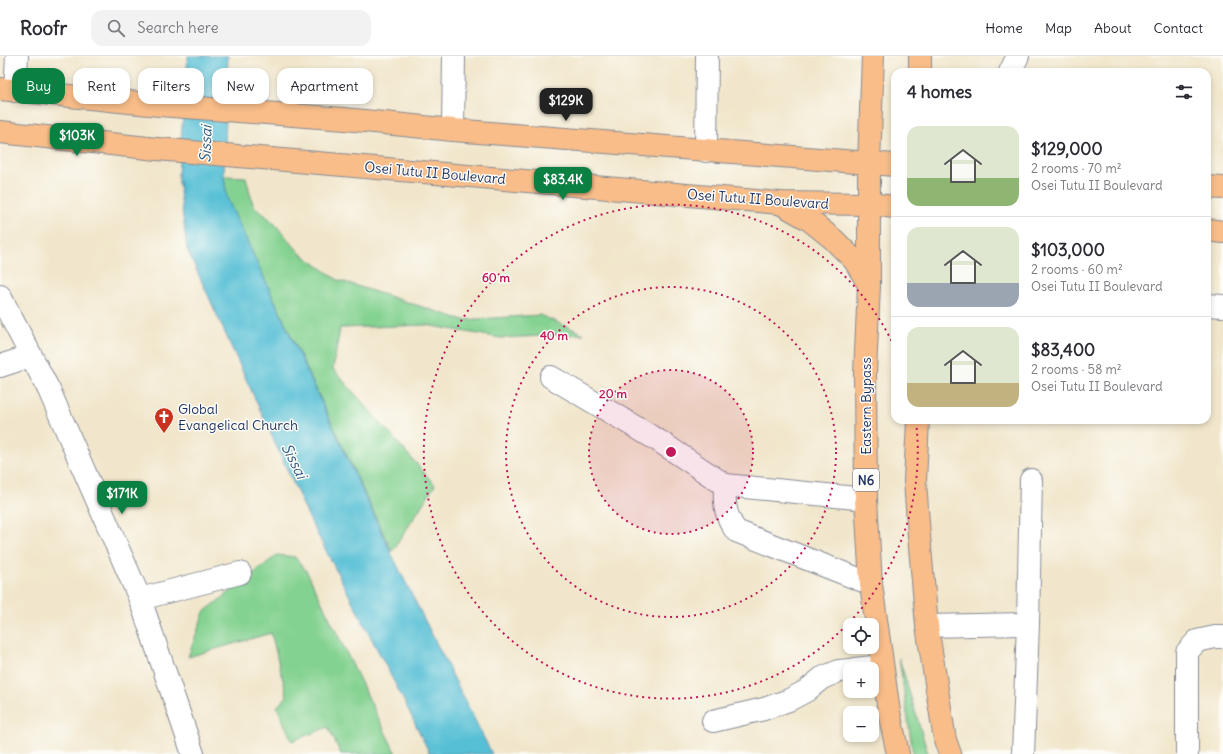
<!DOCTYPE html>
<html lang="en">
<head>
<meta charset="utf-8">
<style>
  :root { --surface:#fff; --page:#f2f2f3; --text:#2b2b33; --muted:#7c7c81; --line:#e1e1e2; --accent:#0b8043 }
  body { margin:0; font-family:Delius,sans-serif; background:var(--page); color:var(--text); height:100vh; display:flex; flex-direction:column; font-size:15px; white-space:nowrap }
  * { box-sizing:border-box; margin:0 }
  p { font-size:13px; color:var(--muted) }
  .icon { flex:none; width:22px; height:22px; fill:none; stroke:currentColor; stroke-width:2; stroke-linecap:round; stroke-linejoin:round }
  .map { position:relative; flex:1; overflow:hidden }
  .sheet { position:absolute; left:891px; top:12px; width:320px; height:356px; display:flex; flex-direction:column; background:var(--surface); border-radius:12px; box-shadow:0 2px 6px #0003 }
  .sheet>* { flex:none }
  .top-card { position:absolute; left:12px; top:12px; width:380px; height:36px; display:flex; gap:8px }
  .controls { position:absolute; left:843px; top:562px; display:grid; gap:8px }
  .controls a { display:grid; place-items:center; width:36px; height:36px; border-radius:8px; background:var(--surface); box-shadow:0 2px 6px #0003; font-size:20px }
  .price { position:absolute; translate:-50% -34px; padding:0 9px; border-radius:8px; background:var(--accent); color:#fff; font-size:13px; line-height:26px; filter:drop-shadow(0 1px 2px #0008) }
  .price::after { content:''; position:absolute; left:50%; top:24px; width:12px; height:9px; margin-left:-6px; background:inherit; clip-path:polygon(0 0,100% 0,50% 100%) }
  .price.current { background:#222; color:#fff }
  ul { padding:0; list-style:none }
  li { display:flex; align-items:center; gap:12px; height:100px; padding:0 16px }
  li+li { border-top:1px solid var(--line) }
  li span { display:grid; place-items:center; flex:none; width:112px; height:80px; border-radius:12px; color:#555 }
  li>.icon { margin-inline-start:auto }
  span .icon { width:48px; height:48px; fill:#fffc; stroke-width:1 }
  li b { font-size:17px }
  h2 { display:flex; justify-content:space-between; align-items:center; height:48px; padding:0 16px; font-size:17px }
  .tag { padding:0 14px; border-radius:12px; background:var(--surface); box-shadow:0 2px 6px #0003; font-size:14px; line-height:36px }
  .tag.current { background:var(--accent); color:#fff }
  header { display:flex; align-items:center; gap:24px; box-sizing:border-box; height:56px; padding:0 20px; background:var(--surface); border-bottom:1px solid var(--line) }
  header strong { font-size:19px }
  nav { display:flex; gap:22px; margin-inline-start:auto; font-size:14px }
  .search { width:280px; height:36px; background:var(--page); display:flex; align-items:center; gap:10px; box-sizing:border-box; padding:0 14px; border-radius:12px; color:var(--muted); font-size:15px }
  .map>svg:first-child { display:block }
</style>
</head>
<body>
<header>
<strong>Roofr</strong>
<div class="search"><svg class="icon" aria-label="search" viewBox="0 0 24 24"><circle cx="10" cy="10" r="6"/><path d="M15 15l6 6"/></svg>Search here</div>
<nav><a>Home</a><a>Map</a><a>About</a><a>Contact</a></nav>
</header>
<div class="map">
<svg width="1223" height="698" viewBox="0 0 1223 698">
  <rect width="100%" height="100%" fill="#fdfcf7"/>
  <filter id="ink" filterUnits="userSpaceOnUse"><feTurbulence type="fractalNoise" baseFrequency=".025" numOctaves="2"/><feDisplacementMap in="SourceGraphic" scale="8" xChannelSelector="R" yChannelSelector="G"/><feConvolveMatrix kernelMatrix="1 2 1 2 8 2 1 2 1" color-interpolation-filters="sRGB"/></filter>
  <filter id="wash" filterUnits="userSpaceOnUse"><feTurbulence type="fractalNoise" baseFrequency=".012" numOctaves="4" result="noise"/><feDisplacementMap in="SourceGraphic" scale="16" xChannelSelector="R" yChannelSelector="G"/><feGaussianBlur stdDeviation="0.9" result="paint"/><feColorMatrix in="noise" values="0 0 0 0 0 0 0 0 0 0 0 0 0 0 0 0 0 1.4 0 .05"/><feComposite in="paint" operator="in"/></filter>
  <g filter="url(#wash)">
    <rect width="100%" height="100%" fill="#f1e6cb"/>
    <g fill="#84d291" stroke="#508078">
      <path d="M 224,120 L 246,121 L 253,149 L 273,166 L 300,197 L 338,224 L 463,264 L 540,259 L 584,278 L 501,282 L 426,269 L 340,272 L 333,313 L 435,429 L 392,496 L 227,142 Z"/>
      <path d="M 277,499 L 295,501 L 307,516 L 396,698 L 341,698 L 328,671 L 292,685 L 277,651 L 287,640 L 271,577 L 188,601 L 204,556 Z"/>
      <path d="M 899,602 L 928,698 L 913,698 Z"/>
    </g>
    <path fill="#57bfd5" stroke="#39779a" d="M 188,0 L 228,0 L 224,120 L 227,142 L 394,503 L 492,698 L 430,698 L 403,643 L 310,464 L 187,193 L 178,119 Z"/>
  </g>
  <g filter="url(#ink)">
    <g fill="none" stroke-linecap="round" stroke-linejoin="round">
      <defs>
        <g id="minor">
          <path d="M 1010,16 L 1018,0"/>
          <path d="M 15,35 L 17,0"/>
          <path d="M 453,74 L 454,0"/>
          <path d="M 706,95 L 707,0"/>
          <path d="M 0,240 L 49,334 L 140,543 L 193,698"/>
          <path d="M 1207,249 L 1223,250"/>
          <path d="M 0,310 L 31,300"/>
          <path d="M 551,321 L 659,385 L 725,429 C 724,449 725,459 736,475 L 871,528"/>
          <path d="M 725,429 L 866,443"/>
          <path d="M 140,543 L 240,517"/>
          <path d="M 927,570 L 1028,568"/>
          <path d="M 855,613 L 882,610"/>
          <path d="M 713,665 L 764,653 L 789,644 L 806,635 L 822,622 L 839,615 L 850,614"/>
          <path d="M 1023,698 L 1028,568 L 1031,424"/>
          <path d="M 1187,698 L 1187,596 L 1197,585 L 1215,581 L 1223,581"/>
        </g>
        <g id="major">
          <path d="M 0,33 L 159,49 L 345,63 L 453,74 L 869,107"/>
          <path d="M 0,76 L 157,93 L 780,147 L 869,148"/>
        </g>
        <g id="highway">
          <path d="M 873,0 L 869,107 L 869,229 L 865,317 L 866,443 L 871,528 L 889,656 L 898,698"/>
          <path d="M 920,16 L 920,0"/>
          <path d="M 869,107 L 895,109"/>
          <path d="M 1207,131 L 1223,132"/>
          <path d="M 780,147 L 808,163 L 833,183 L 855,205 L 869,229"/>
          <path d="M 869,148 L 895,151"/>
          <path d="M 1207,174 L 1223,176"/>
          <path d="M 918,364 L 915,425 L 919,480 L 927,570 L 945,684 L 950,698"/>
        </g>
      </defs>
      <use href="#minor" stroke="#868a94" stroke-width="24"/>
      <use href="#major" stroke="#868a94" stroke-width="24"/>
      <use href="#highway" stroke="#868a94" stroke-width="24"/>
      <use href="#minor" stroke="#fff" stroke-width="22"/>
      <use href="#major" stroke="#f8bd89" stroke-width="22"/>
      <use href="#highway" stroke="#f8bd89" stroke-width="22"/>
    </g>
  </g>
  <circle cx="671" cy="396" r="82" fill="#c2185b" fill-opacity=".12"/>
  <g fill="none" stroke="#c2185b" stroke-width="2" stroke-dasharray="2 4">
    <circle cx="671" cy="396" r="82"/>
    <circle cx="671" cy="396" r="165"/>
    <path d="M916 366A247 247 0 1 1 895 292"/>
  </g>
  <defs>
    <symbol id="church-pin" viewBox="-11 -11 22 30"><path d="M0 17L-7.5 6A9.5 9.5 0 1 1 7.5 6Z" fill="#c8321e" stroke="#fdfcf7"/><path d="M-1.2-6h2.4v3.5h3.3v2.4h-3.3V6h-2.4V-.1h-3.3v-2.4h3.3Z" fill="#fff"/></symbol>
  </defs>
  <g fill-rule="evenodd">
    <use href="#church-pin" x="153" y="350" width="22" height="30"/>
  </g>
  <g text-anchor="middle" stroke-width="3" stroke-linejoin="round" paint-order="stroke">
    <rect fill="#fdfcf7" stroke="#5f6c8c" stroke-width="1" x="853" y="413" width="26" height="22" rx="3"/>
    <g font-size="13" font-weight="bold" fill="#1b2f5e">
      <text x="866" y="429">N6</text>
    </g>
    <g font-size="14" fill="#1b2f5e" stroke="#fdfcf7">
      <text transform="translate(435 117) rotate(5)" y="5">Osei Tutu II Boulevard</text>
      <text transform="translate(758 143) rotate(4)" y="5">Osei Tutu II Boulevard</text>
      <text transform="translate(866 350) rotate(-90)" y="5">Eastern Bypass</text>
    </g>
    <g font-size="14" fill="#1b2f5e" stroke="#fdfcf7" text-anchor="start">
      <text x="178" y="358">Global<tspan x="178" dy="16">Evangelical Church</tspan></text>
    </g>
    <g font-size="15" font-style="italic" fill="#2d5a82" stroke="#fdfcf7">
      <text transform="translate(206 88) rotate(-88)" y="5">Sissai</text>
      <text transform="translate(294 405) rotate(63)" y="5">Sissai</text>
    </g>
  </g>
  <circle cx="671" cy="396" r="6" fill="#c2185b" stroke="#fdfcf7" stroke-width="2"/>
  <g font-size="12" text-anchor="middle" font-weight="bold" fill="#c2185b" stroke="#fdfcf7" stroke-width="3" stroke-linejoin="round" paint-order="stroke">
    <text x="496" y="226">60 m</text>
    <text x="554" y="284">40 m</text>
    <text x="613" y="342">20 m</text>
  </g>
</svg>
<div class="controls">
<a><svg class="icon" aria-label="locate" viewBox="0 0 24 24"><circle cx="12" cy="12" r="6"/><path d="M12 2v4M12 18v4M2 12h4M18 12h4"/></svg></a>
<a>+</a>
<a>−</a>
</div>
<b class="price current" style="left:566px;top:66px">$129K</b>
<b class="price" style="left:77px;top:101px">$103K</b>
<b class="price" style="left:563px;top:145px">$83.4K</b>
<b class="price" style="left:122px;top:459px">$171K</b>
<div class="top-card">
<a class="tag current">Buy</a>
<a class="tag">Rent</a>
<a class="tag">Filters</a>
<a class="tag">New</a>
<a class="tag">Apartment</a>
</div>
<section class="sheet">
<h2>4 homes<svg class="icon" aria-label="filters" viewBox="0 0 24 24"><path d="M4 7h16M4 17h16"/><circle cx="9" cy="7" r="2"/><circle cx="15" cy="17" r="2"/></svg></h2>
<ul>
<li><span style="background:linear-gradient(#dfe7d0 65%,#8fb573 0)"><svg class="icon" aria-label="home" viewBox="0 0 24 24"><path d="M3 11l9-7 9 7M6 9v11h12V9"/></svg></span><div><b>$129,000</b><p>2 rooms · 70 m²</p><p>Osei Tutu II Boulevard</p></div></li>
<li><span style="background:linear-gradient(#dfe7d0 70%,#9aa5b1 0)"><svg class="icon" aria-label="home" viewBox="0 0 24 24"><path d="M3 11l9-7 9 7M6 9v11h12V9"/></svg></span><div><b>$103,000</b><p>2 rooms · 60 m²</p><p>Osei Tutu II Boulevard</p></div></li>
<li><span style="background:linear-gradient(#dfe7d0 70%,#c2b280 0)"><svg class="icon" aria-label="home" viewBox="0 0 24 24"><path d="M3 11l9-7 9 7M6 9v11h12V9"/></svg></span><div><b>$83,400</b><p>2 rooms · 58 m²</p><p>Osei Tutu II Boulevard</p></div></li>
</ul>
</section>
</div>
</body>
</html>
